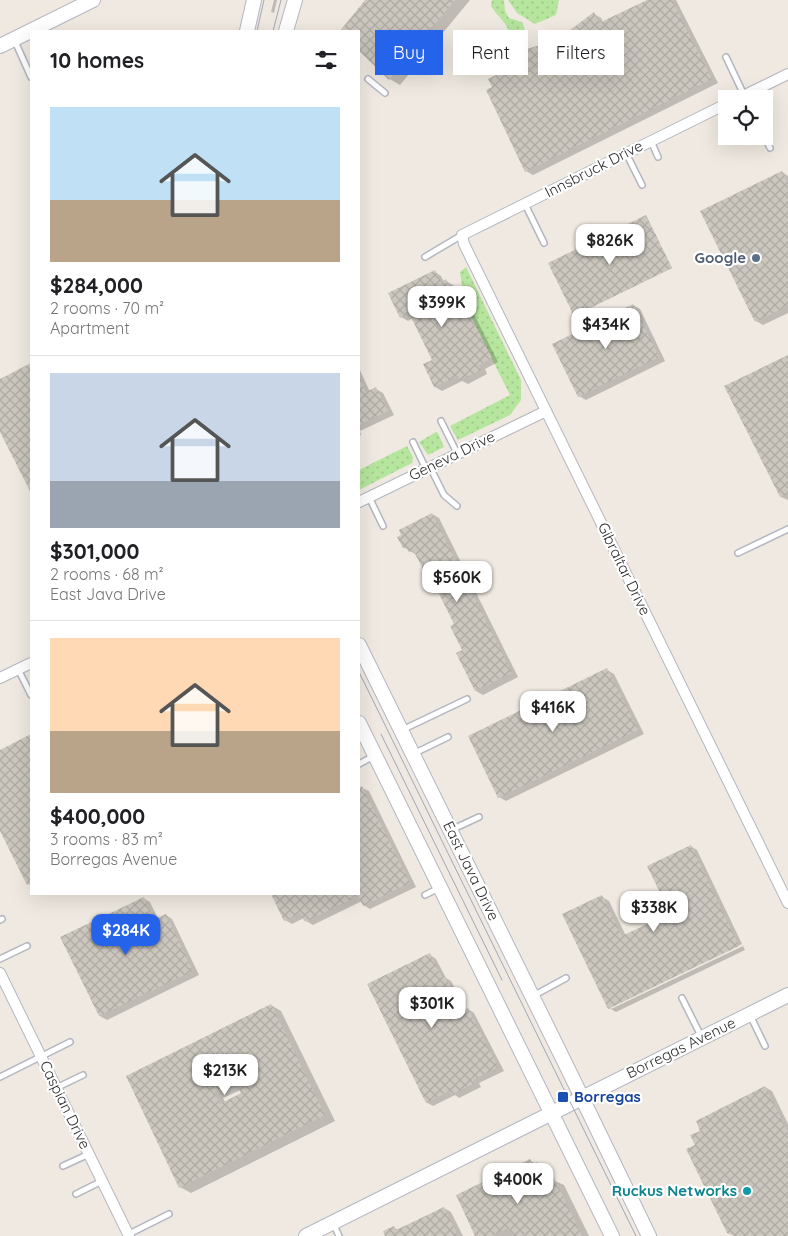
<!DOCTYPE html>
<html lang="en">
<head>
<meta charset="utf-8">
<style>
  :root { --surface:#fff; --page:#f2f2f2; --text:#202124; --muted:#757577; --line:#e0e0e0; --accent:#2563eb }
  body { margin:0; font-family:Quicksand,sans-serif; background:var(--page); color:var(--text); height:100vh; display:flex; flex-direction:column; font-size:19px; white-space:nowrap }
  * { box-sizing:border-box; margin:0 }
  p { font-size:16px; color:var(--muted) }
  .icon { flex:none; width:28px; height:28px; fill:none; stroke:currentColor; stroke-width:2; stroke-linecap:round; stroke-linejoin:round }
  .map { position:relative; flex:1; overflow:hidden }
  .drawer { position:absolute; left:30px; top:30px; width:330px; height:865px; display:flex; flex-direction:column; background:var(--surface); border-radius:0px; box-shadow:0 5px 20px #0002 }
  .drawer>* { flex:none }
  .hud { position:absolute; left:375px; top:30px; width:338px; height:45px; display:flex; gap:10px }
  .tools { position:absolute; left:718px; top:90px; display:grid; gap:10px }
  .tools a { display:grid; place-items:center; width:55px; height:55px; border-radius:0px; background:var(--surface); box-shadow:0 5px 20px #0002; font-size:25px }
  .price { position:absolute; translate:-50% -42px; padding:0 11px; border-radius:10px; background:#fff; color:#222; font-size:16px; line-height:32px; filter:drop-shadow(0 1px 2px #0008) }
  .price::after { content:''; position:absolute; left:50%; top:30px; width:15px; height:11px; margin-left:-8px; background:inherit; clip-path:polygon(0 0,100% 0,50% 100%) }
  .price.on { background:var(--accent); color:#fff }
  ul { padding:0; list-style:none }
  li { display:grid; align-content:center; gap:10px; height:265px; padding:0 20px }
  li+li { border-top:1px solid var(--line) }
  li span { display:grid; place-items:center; height:155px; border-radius:0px; color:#555 }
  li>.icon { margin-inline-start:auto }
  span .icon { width:90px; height:90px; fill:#fffc; stroke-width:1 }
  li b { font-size:21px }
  h2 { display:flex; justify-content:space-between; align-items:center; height:60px; padding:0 20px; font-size:21px }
  .chip { padding:0 18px; border-radius:0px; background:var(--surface); box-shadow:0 5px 20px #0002; font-size:18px; line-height:45px }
  .chip.on { background:var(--accent); color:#fff }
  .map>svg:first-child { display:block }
</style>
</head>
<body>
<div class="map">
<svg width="788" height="1236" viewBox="0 0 788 1236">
  <defs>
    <pattern id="grass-dots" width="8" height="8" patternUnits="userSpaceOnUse" patternTransform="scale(1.25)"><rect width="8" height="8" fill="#b6e59e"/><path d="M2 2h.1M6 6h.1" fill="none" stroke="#9dc588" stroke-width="1.8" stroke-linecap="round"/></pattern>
    <pattern id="building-cross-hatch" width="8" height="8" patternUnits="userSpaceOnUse" patternTransform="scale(1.25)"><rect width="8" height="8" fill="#cbc7bf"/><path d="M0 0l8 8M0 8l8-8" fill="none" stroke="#afaba4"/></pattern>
  </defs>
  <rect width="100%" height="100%" fill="#efe9e1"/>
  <g fill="url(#grass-dots)">
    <path d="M 492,0 L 504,0 L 505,11 L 509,18 L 522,22 L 525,29 L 519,33 L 509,31 C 505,21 497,16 491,6 Z"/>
    <path d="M 508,0 L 559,0 L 556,15 L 535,24 L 517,13 Z"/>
    <path d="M 466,267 L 521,380 L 521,400 L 510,415 L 458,440 L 450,426 L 510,395 L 457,289 L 462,286 L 460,272 Z"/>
    <path d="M 436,432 L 438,433 L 444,447 L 428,455 L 419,442 Z"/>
    <path d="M 407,446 L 413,457 L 412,463 L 359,490 L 359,470 Z"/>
  </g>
  <g fill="#0003" fill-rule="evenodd">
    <path d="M 274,0 L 277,0 L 274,13 L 271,12 Z"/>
    <path d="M 367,0 L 470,0 L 400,85 L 390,79 L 359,49 L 359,31 L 342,31 Z"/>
    <path d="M 650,0 L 676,0 L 718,83 L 533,175 L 526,171 L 493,87 L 519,65 L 557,41 L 594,14 L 601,18 L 603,23 Z"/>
    <path d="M 782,172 L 788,176 L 788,313 L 763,325 L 756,321 Z"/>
    <path d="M 646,216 L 672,268 L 575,315 Z"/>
    <path d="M 435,272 L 441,276 L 444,282 L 446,281 L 453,285 L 456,291 L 464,294 L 498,362 L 485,369 L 487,374 L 468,384 L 462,381 L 442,391 L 435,387 L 424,365 L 434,360 L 413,318 L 408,321 L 401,317 Z"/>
    <path d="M 633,305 L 640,309 L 665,361 L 586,400 L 579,396 Z"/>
    <path d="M 788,357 L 788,500 L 781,497 L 726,387 Z"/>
    <path d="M 31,364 L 31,490 L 0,429 L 0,380 Z"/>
    <path d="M 359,368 L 370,392 L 376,389 L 383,393 L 394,415 L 360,431 L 361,435 L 359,436 Z"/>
    <path d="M 432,514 L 439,518 L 518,677 L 483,695 L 476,691 L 458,653 L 463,650 L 456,624 L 432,576 L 426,573 L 417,555 L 403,547 Z"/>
    <path d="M 607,670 L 614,674 L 644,734 L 506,801 L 499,797 Z"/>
    <path d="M 31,736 L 31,885 L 28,884 L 0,828 L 0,751 Z"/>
    <path d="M 362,788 L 369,791 L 416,887 L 370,909 L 363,905 L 362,901 L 313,925 L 306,921 L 304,918 L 292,924 L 285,920 L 273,894 L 359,894 L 359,789 Z"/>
    <path d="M 690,846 L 697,850 L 742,944 L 611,1006 L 611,1009 L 743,946 L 745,950 L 616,1012 L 609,1008 L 602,897 L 609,901 L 626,936 L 672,914 Z"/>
    <path d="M 143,898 L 150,902 L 158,919 L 166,915 L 172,919 L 199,975 L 107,1020 L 100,1016 L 62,938 Z"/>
    <path d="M 430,955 L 436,959 L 446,978 L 451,981 L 463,1004 L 460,1006 L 463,1012 L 468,1009 L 474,1013 L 504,1071 L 479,1083 L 481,1087 L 459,1098 L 455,1095 L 433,1106 L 426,1102 Z"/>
    <path d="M 271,1005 L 281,1011 L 335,1121 L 191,1193 L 180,1187 L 127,1077 ZM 241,1090 L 243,1094 L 226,1103 L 223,1098 Z"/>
    <path d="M 765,1087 L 772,1091 L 788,1124 L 788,1236 L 734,1236 L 728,1233 L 697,1146 L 701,1131 Z"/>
    <path d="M 530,1161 L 548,1169 L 553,1180 L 564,1185 L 589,1236 L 477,1236 Z"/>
    <path d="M 444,1208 L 451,1212 L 463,1236 L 386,1236 L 393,1227 L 399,1230 Z"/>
  </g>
  <g fill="url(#building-cross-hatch)" fill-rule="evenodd">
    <path d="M 365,0 L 455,0 L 389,80 L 359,51 L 359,31 L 340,31 Z"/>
    <path d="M 647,0 L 672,0 L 712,79 L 525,172 L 486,90 L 492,87 L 488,79 L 518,64 L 513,53 L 557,40 L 594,12 L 599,23 Z"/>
    <path d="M 782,171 L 788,183 L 788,306 L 755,322 L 700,211 Z"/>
    <path d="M 646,215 L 672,268 L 574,316 L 548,263 Z"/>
    <path d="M 435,270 L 441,282 L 446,279 L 452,292 L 457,289 L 492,358 L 479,365 L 481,370 L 460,380 L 458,376 L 434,387 L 423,364 L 432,360 L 409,313 L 400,318 L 388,293 Z"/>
    <path d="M 633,304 L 659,357 L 578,397 L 552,344 Z"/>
    <path d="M 788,355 L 788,494 L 780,497 L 724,386 Z"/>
    <path d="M 31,363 L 31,493 L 0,432 L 0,379 Z"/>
    <path d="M 359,376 L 366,392 L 376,387 L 388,411 L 359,425 Z"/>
    <path d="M 432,513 L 512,673 L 475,691 L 456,653 L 462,650 L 450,626 L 454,624 L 428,572 L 425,573 L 413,550 L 409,552 L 406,547 L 403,548 L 397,537 L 401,535 L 399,530 Z"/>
    <path d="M 607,668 L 638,730 L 498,798 L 468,736 Z"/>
    <path d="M 31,734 L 31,883 L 27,885 L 0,831 L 0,750 Z"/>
    <path d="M 362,786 L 410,883 L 363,906 L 358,896 L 305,922 L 300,913 L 284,921 L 271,894 L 359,894 L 359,788 Z"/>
    <path d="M 691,845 L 739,946 L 608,1009 L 562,914 L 602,895 L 622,936 L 670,913 L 647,866 Z"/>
    <path d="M 144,897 L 154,919 L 166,914 L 193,971 L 99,1016 L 60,937 Z"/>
    <path d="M 430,953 L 442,977 L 445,976 L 457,1000 L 454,1002 L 459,1012 L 468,1008 L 498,1067 L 473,1080 L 475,1083 L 451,1095 L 449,1091 L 426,1103 L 367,984 Z"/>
    <path d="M 271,1004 L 325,1115 L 179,1188 L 126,1076 ZM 235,1081 L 241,1093 L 220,1104 L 214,1092 Z"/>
    <path d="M 765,1086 L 788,1133 L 788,1236 L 735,1236 L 727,1233 L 686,1149 L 695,1145 L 690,1135 L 700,1131 L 696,1121 Z"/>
    <path d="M 530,1159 L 533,1164 L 537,1162 L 547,1181 L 554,1178 L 582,1236 L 527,1236 L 525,1234 L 520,1236 L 513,1236 L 509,1228 L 491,1236 L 475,1236 L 456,1195 Z"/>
    <path d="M 444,1207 L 458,1236 L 385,1236 L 383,1231 L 394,1226 L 396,1230 Z"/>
  </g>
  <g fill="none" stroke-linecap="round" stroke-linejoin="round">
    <defs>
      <g id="lane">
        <path d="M 14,39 L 31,77"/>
        <path d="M 726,57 L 745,97"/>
        <path d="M 368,79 L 385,93"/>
        <path d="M 764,136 L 770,148"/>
        <path d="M 651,141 L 658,157"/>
        <path d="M 626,153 L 642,185"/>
        <path d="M 525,204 L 544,243"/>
        <path d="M 425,257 L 462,235"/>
        <path d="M 441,421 L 457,453"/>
        <path d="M 413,442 L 426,469"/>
        <path d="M 430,467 L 444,495 L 457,506"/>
        <path d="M 369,497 L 383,526"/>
        <path d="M 738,553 L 788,529"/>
        <path d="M 18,669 L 31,695"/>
        <path d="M 402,730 L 467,699"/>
        <path d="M 415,753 L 448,737"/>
        <path d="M 359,764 L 374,756"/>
        <path d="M 451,830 L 479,817"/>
        <path d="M 425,895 L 439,888"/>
        <path d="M 0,920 L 2,919"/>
        <path d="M 0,959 L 27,946"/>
        <path d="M 533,996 L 566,978"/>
        <path d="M 682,998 L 702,1038"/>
        <path d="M 750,1015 L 765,1046"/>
        <path d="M 0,1077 L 70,1042"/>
        <path d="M 56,1088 L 83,1075"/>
        <path d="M 63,1166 L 89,1154"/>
        <path d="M 76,1194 L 102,1181"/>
        <path d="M 333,1223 L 339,1236"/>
        <path d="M 129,1234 L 169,1214"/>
      </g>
      <g id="street">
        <path d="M 737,99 L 788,74"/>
        <path d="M 726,104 L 462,235 L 464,244 L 788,903"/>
        <path d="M 359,502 L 546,411"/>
        <path d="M 0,678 L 31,663"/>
        <path d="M 0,973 L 129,1236"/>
      </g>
      <g id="secondary">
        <path d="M 247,31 L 254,0"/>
        <path d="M 286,31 L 295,0"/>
        <path d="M 0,46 L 93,0"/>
        <path d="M 359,645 L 567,1067 L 649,1236"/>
        <path d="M 359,723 L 612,1236"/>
        <path d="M 306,1236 L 788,995"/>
      </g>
    </defs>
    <use href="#lane" stroke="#b4b7c1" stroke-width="8"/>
    <use href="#street" stroke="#b4b7c1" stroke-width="12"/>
    <use href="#secondary" stroke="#b4b7c1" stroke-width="16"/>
    <use href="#lane" stroke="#fff" stroke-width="5"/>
    <use href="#street" stroke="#fff" stroke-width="10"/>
    <use href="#secondary" stroke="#fff" stroke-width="14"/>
    <g stroke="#a3a6b8" stroke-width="1">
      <path d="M 257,31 L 264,0"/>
      <path d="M 273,31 L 281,0"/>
      <path d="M 359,672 L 636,1236"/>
      <path d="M 381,734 L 502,980"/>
    </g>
  </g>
  <circle fill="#5c6f8a" stroke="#fff" stroke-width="2" cx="756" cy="258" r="5"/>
  <rect fill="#1a4fb4" stroke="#fff" stroke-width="2" x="557" y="1091" width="12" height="12" rx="2.5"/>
  <circle fill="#0f9aa8" stroke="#fff" stroke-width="2" cx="747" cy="1191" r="5"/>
  <g text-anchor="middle" stroke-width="4.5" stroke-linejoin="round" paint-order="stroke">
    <g font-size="15" fill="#2e2e2e" stroke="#fff">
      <text transform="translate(594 169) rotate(-27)" y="5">Innsbruck Drive</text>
      <text transform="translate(452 456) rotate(-26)" y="5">Geneva Drive</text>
      <text transform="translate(624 569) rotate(64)" y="5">Gibraltar Drive</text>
      <text transform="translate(471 871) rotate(64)" y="5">East Java Drive</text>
      <text transform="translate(681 1048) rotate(-26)" y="5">Borregas Avenue</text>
      <text transform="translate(65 1105) rotate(64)" y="5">Caspian Drive</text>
    </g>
    <g font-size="15" font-weight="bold" fill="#4e5e75" stroke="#fff" text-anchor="end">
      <text x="746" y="263">Google</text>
    </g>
    <g font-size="15" font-weight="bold" fill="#164399" stroke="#fff" text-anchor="start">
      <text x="574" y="1102">Borregas</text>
    </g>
    <g font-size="15" font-weight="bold" fill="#0d838f" stroke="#fff" text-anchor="end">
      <text x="737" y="1196">Ruckus Networks</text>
    </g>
  </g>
</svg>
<div class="tools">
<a><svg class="icon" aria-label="locate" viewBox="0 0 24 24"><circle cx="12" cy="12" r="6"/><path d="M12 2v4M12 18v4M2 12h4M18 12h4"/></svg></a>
</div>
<b class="price" style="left:610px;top:266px">$826K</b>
<b class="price" style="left:442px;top:328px">$399K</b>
<b class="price" style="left:606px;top:350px">$434K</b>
<b class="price" style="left:457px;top:603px">$560K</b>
<b class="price" style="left:553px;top:733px">$416K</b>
<b class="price" style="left:654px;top:933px">$338K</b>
<b class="price on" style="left:126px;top:956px">$284K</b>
<b class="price" style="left:432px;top:1029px">$301K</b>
<b class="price" style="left:225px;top:1096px">$213K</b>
<b class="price" style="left:518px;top:1205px">$400K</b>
<div class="hud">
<a class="chip on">Buy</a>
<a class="chip">Rent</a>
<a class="chip">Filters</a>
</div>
<section class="drawer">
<h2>10 homes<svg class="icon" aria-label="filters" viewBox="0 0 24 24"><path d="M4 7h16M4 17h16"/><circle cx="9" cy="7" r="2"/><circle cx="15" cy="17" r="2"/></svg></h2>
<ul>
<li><span style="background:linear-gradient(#bfe0f5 60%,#b9a48a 0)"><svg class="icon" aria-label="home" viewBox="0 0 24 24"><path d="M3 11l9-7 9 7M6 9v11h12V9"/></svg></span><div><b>$284,000</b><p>2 rooms · 70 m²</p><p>Apartment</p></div></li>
<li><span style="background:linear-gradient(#c9d6e8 70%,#9aa5b1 0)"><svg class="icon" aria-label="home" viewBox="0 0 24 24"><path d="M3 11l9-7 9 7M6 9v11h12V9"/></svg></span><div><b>$301,000</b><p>2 rooms · 68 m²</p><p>East Java Drive</p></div></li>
<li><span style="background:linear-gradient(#ffd9b3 60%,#b9a48a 0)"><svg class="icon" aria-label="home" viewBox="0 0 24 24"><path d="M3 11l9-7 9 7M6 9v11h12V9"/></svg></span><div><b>$400,000</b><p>3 rooms · 83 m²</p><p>Borregas Avenue</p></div></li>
</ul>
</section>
</div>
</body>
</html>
